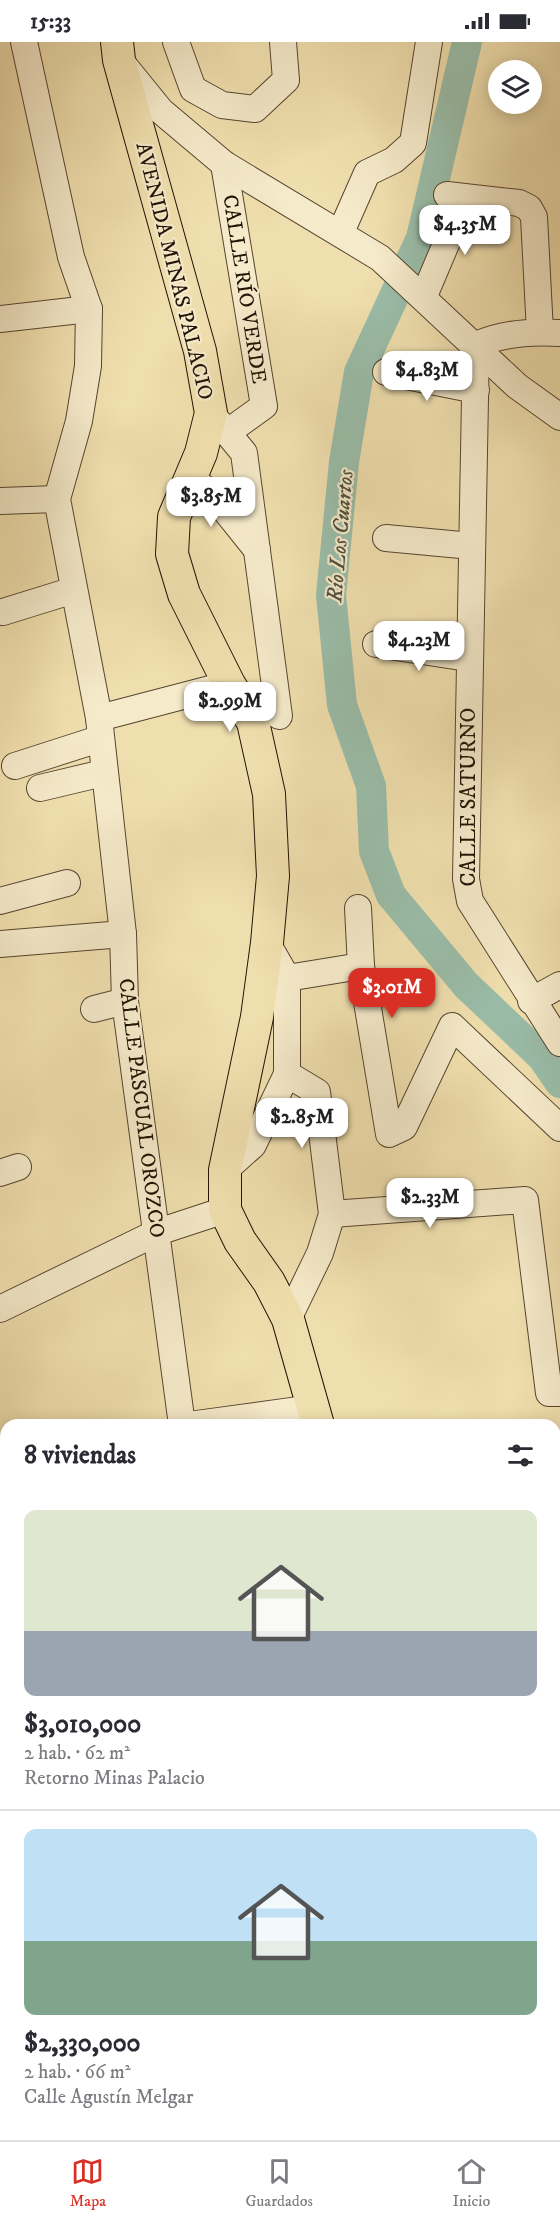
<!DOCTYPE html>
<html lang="es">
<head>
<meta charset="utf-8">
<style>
  :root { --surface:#fff; --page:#f2f2f3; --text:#2b2b33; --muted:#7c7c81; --line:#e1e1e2; --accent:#d93025 }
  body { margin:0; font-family:"IM FELL DW Pica",serif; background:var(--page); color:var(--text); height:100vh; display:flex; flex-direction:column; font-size:22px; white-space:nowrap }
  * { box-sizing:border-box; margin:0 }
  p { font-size:20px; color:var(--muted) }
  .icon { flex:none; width:33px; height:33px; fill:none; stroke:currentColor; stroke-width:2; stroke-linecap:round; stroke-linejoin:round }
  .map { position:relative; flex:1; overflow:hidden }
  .panel { position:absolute; left:0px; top:1377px; width:561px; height:722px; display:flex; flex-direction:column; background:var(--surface); border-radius:18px 18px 0 0; box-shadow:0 3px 15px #0003 }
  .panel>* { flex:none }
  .buttons { position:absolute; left:488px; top:18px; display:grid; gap:12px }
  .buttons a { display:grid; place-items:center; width:54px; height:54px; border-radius:50%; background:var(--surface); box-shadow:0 3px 15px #0003; font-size:30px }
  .price { position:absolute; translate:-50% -51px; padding:0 14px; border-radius:12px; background:#fff; color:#222; font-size:20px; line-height:39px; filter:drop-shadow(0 2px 3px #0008) }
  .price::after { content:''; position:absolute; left:50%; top:36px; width:18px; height:14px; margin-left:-9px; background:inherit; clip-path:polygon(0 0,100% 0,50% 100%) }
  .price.current { background:var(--accent); color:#fff }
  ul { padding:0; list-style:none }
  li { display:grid; align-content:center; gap:12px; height:318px; padding:0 24px }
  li+li { border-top:2px solid var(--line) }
  li span { display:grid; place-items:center; height:186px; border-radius:12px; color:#555 }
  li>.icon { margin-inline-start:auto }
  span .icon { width:108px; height:108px; fill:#fffc; stroke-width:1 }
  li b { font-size:26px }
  h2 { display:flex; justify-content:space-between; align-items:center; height:72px; padding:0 24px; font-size:26px }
  .status { display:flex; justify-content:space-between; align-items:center; height:42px; padding:0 30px; background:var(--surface); direction:ltr }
  .status svg { height:16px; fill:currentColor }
  .tabs { display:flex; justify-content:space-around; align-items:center; height:84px; border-top:2px solid var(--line); background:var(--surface); font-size:16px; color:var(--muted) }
  .tabs a { display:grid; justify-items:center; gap:3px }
  .tabs .current { color:var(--accent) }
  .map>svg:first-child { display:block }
</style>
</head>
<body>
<div class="status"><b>15:33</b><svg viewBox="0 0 49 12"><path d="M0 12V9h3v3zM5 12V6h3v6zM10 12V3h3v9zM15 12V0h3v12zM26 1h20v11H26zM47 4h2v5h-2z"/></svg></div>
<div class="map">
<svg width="560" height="2098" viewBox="0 0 560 2098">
  <rect width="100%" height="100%" fill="#f0dfae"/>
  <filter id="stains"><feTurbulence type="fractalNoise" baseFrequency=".00333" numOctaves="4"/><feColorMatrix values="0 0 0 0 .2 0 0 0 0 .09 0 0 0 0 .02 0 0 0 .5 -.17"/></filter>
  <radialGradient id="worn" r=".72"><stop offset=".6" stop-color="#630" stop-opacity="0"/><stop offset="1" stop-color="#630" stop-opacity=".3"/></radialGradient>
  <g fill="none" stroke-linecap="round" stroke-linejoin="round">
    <path stroke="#9abda9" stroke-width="30" d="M 467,0 L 421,196 L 359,330 L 344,420 L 331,553 L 342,663 L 371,744 L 374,809 L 391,853 L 466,943 L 542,1015 L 560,1041"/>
    <defs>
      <g id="minor">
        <path d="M 24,0 L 71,215 L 89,267 L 88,324 L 79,379 L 57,457 L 99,676 L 123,892 L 125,959 L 182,1383"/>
        <path d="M 176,0 L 193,47 L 222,63 L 255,67 L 286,38 L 283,0"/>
        <path d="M 122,21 L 161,69 L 224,122 L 380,216 L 517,344 L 560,375"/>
        <path d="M 224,122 L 264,364 L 228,390"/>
        <path d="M 447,153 L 519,161 L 529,166 L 534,175 L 540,290"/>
        <path d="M 341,190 L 367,131 L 394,118 L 413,101 L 429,0"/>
        <path d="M 424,254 L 465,157"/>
        <path d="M 0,277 L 89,267"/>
        <path d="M 560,291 C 531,289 503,291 476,303 L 466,837 L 470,859 L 560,1001"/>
        <path d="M 386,330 L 476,348"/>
        <path d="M 211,371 L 244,411 L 279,674"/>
        <path d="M 191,436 L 213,453 L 257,508"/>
        <path d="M 0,459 L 57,457"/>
        <path d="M 386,496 L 472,504"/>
        <path d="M 3,570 L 74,548"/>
        <path d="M 376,602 L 468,616"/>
        <path d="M 99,676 L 229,642"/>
        <path d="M 15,724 L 99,697"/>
        <path d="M 40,746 L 103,731"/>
        <path d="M 0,859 L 67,841"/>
        <path d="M 358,866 L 361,924 L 389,1092 L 404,1085 L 452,984 L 560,1086"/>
        <path d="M 0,902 L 123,892"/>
        <path d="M 287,936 L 361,924"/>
        <path d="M 531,959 L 560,943"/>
        <path d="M 94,967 L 125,959"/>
        <path d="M 287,1032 L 317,1050 L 332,1172 L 320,1211 L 288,1277"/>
        <path d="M 225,1128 L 253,1103 L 287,1032 L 287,936 L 267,901"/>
        <path d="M 0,1131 L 18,1125"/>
        <path d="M 332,1172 L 525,1158 L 549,1351 L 560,1351"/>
        <path d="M 0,1267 L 158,1190 L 225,1168"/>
        <path d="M 189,1383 L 313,1366"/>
        <path d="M 555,1415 L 560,1414"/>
        <path d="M 0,1491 L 6,1487"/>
        <path d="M 555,1521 L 560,1520"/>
        <path d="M 555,1652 L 560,1652"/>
        <path d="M 0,1686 L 6,1693"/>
        <path d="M 555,1796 L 560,1801"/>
        <path d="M 555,1922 L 560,1923"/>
        <path d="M 555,2035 L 560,2035"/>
        <path d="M 304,2092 L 304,2098"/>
        <path d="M 105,2098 L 105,2092"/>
      </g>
      <g id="major">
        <path d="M 117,0 L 119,18 L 200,309 L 211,371 L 201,411 L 174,475 L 172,512 L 184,552 L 229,642 L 253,680 L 269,752 L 273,834 L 267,901 L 257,975 L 225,1128 L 225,1168 L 240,1199 L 269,1240 L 288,1277 L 318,1383"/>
        <path d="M 0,1517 L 6,1523"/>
        <path d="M 356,2092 L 357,2098"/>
        <path d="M 485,2098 L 486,2092"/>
      </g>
      <g id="highway">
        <path d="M 0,1723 L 6,1744"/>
        <path d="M 0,1845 L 6,1886"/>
        <path d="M 11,2098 L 11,2092"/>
        <path d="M 47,2098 L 47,2092"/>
      </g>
    </defs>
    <use href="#minor" stroke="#564530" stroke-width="28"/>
    <use href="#major" stroke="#231206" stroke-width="34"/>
    <use href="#highway" stroke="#231206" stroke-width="35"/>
    <use href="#minor" stroke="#f5eaca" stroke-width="26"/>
    <use href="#major" stroke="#f0dfae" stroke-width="32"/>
    <use href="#highway" stroke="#f0dfae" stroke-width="33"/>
  </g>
  <g text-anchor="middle" stroke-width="4.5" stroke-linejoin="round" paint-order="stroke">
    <g font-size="21" fill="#231206" stroke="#f5eaca">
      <text transform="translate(175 229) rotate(76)" y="7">AVENIDA MINAS PALACIO</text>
      <text transform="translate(245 247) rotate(81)" y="7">CALLE RÍO VERDE</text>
      <text transform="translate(468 755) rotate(-90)" y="7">CALLE SATURNO</text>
      <text transform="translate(142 1066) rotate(83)" y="7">CALLE PASCUAL OROZCO</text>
    </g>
    <g font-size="22" font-style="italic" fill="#4d4e3f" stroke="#f5eaca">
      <text transform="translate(339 494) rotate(-85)" y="8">Río Los Cuartos</text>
    </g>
  </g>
  <rect width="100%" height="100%" filter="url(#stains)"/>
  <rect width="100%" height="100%" fill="url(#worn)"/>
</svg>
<div class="buttons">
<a><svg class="icon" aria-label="layers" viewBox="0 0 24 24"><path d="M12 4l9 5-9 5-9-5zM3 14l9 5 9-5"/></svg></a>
</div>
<b class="price" style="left:465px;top:214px">$4.35M</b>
<b class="price" style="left:427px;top:360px">$4.83M</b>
<b class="price" style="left:211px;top:486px">$3.85M</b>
<b class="price" style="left:419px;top:630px">$4.23M</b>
<b class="price" style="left:230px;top:691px">$2.99M</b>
<b class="price current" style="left:392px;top:977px">$3.01M</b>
<b class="price" style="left:302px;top:1107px">$2.85M</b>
<b class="price" style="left:430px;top:1187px">$2.33M</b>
<section class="panel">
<h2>8 viviendas<svg class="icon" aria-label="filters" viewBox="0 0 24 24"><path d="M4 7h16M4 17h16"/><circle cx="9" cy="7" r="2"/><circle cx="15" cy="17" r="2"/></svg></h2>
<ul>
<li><span style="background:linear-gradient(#dfe7d0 65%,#9aa5b1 0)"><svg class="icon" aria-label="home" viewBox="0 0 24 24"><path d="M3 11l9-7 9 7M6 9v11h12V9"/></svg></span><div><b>$3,010,000</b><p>2 hab. · 62 m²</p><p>Retorno Minas Palacio</p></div></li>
<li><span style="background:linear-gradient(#bfe0f5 60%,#7fa58c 0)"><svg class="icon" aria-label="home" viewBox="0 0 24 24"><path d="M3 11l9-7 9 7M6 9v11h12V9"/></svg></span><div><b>$2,330,000</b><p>2 hab. · 66 m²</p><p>Calle Agustín Melgar</p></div></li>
</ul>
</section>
</div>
<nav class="tabs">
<a class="current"><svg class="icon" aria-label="map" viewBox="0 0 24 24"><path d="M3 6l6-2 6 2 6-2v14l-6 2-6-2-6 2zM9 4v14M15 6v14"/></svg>Mapa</a>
<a><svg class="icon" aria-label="saved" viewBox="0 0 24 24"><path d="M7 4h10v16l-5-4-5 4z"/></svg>Guardados</a>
<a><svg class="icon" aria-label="home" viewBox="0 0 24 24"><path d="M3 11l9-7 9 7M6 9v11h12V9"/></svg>Inicio</a>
</nav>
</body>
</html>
